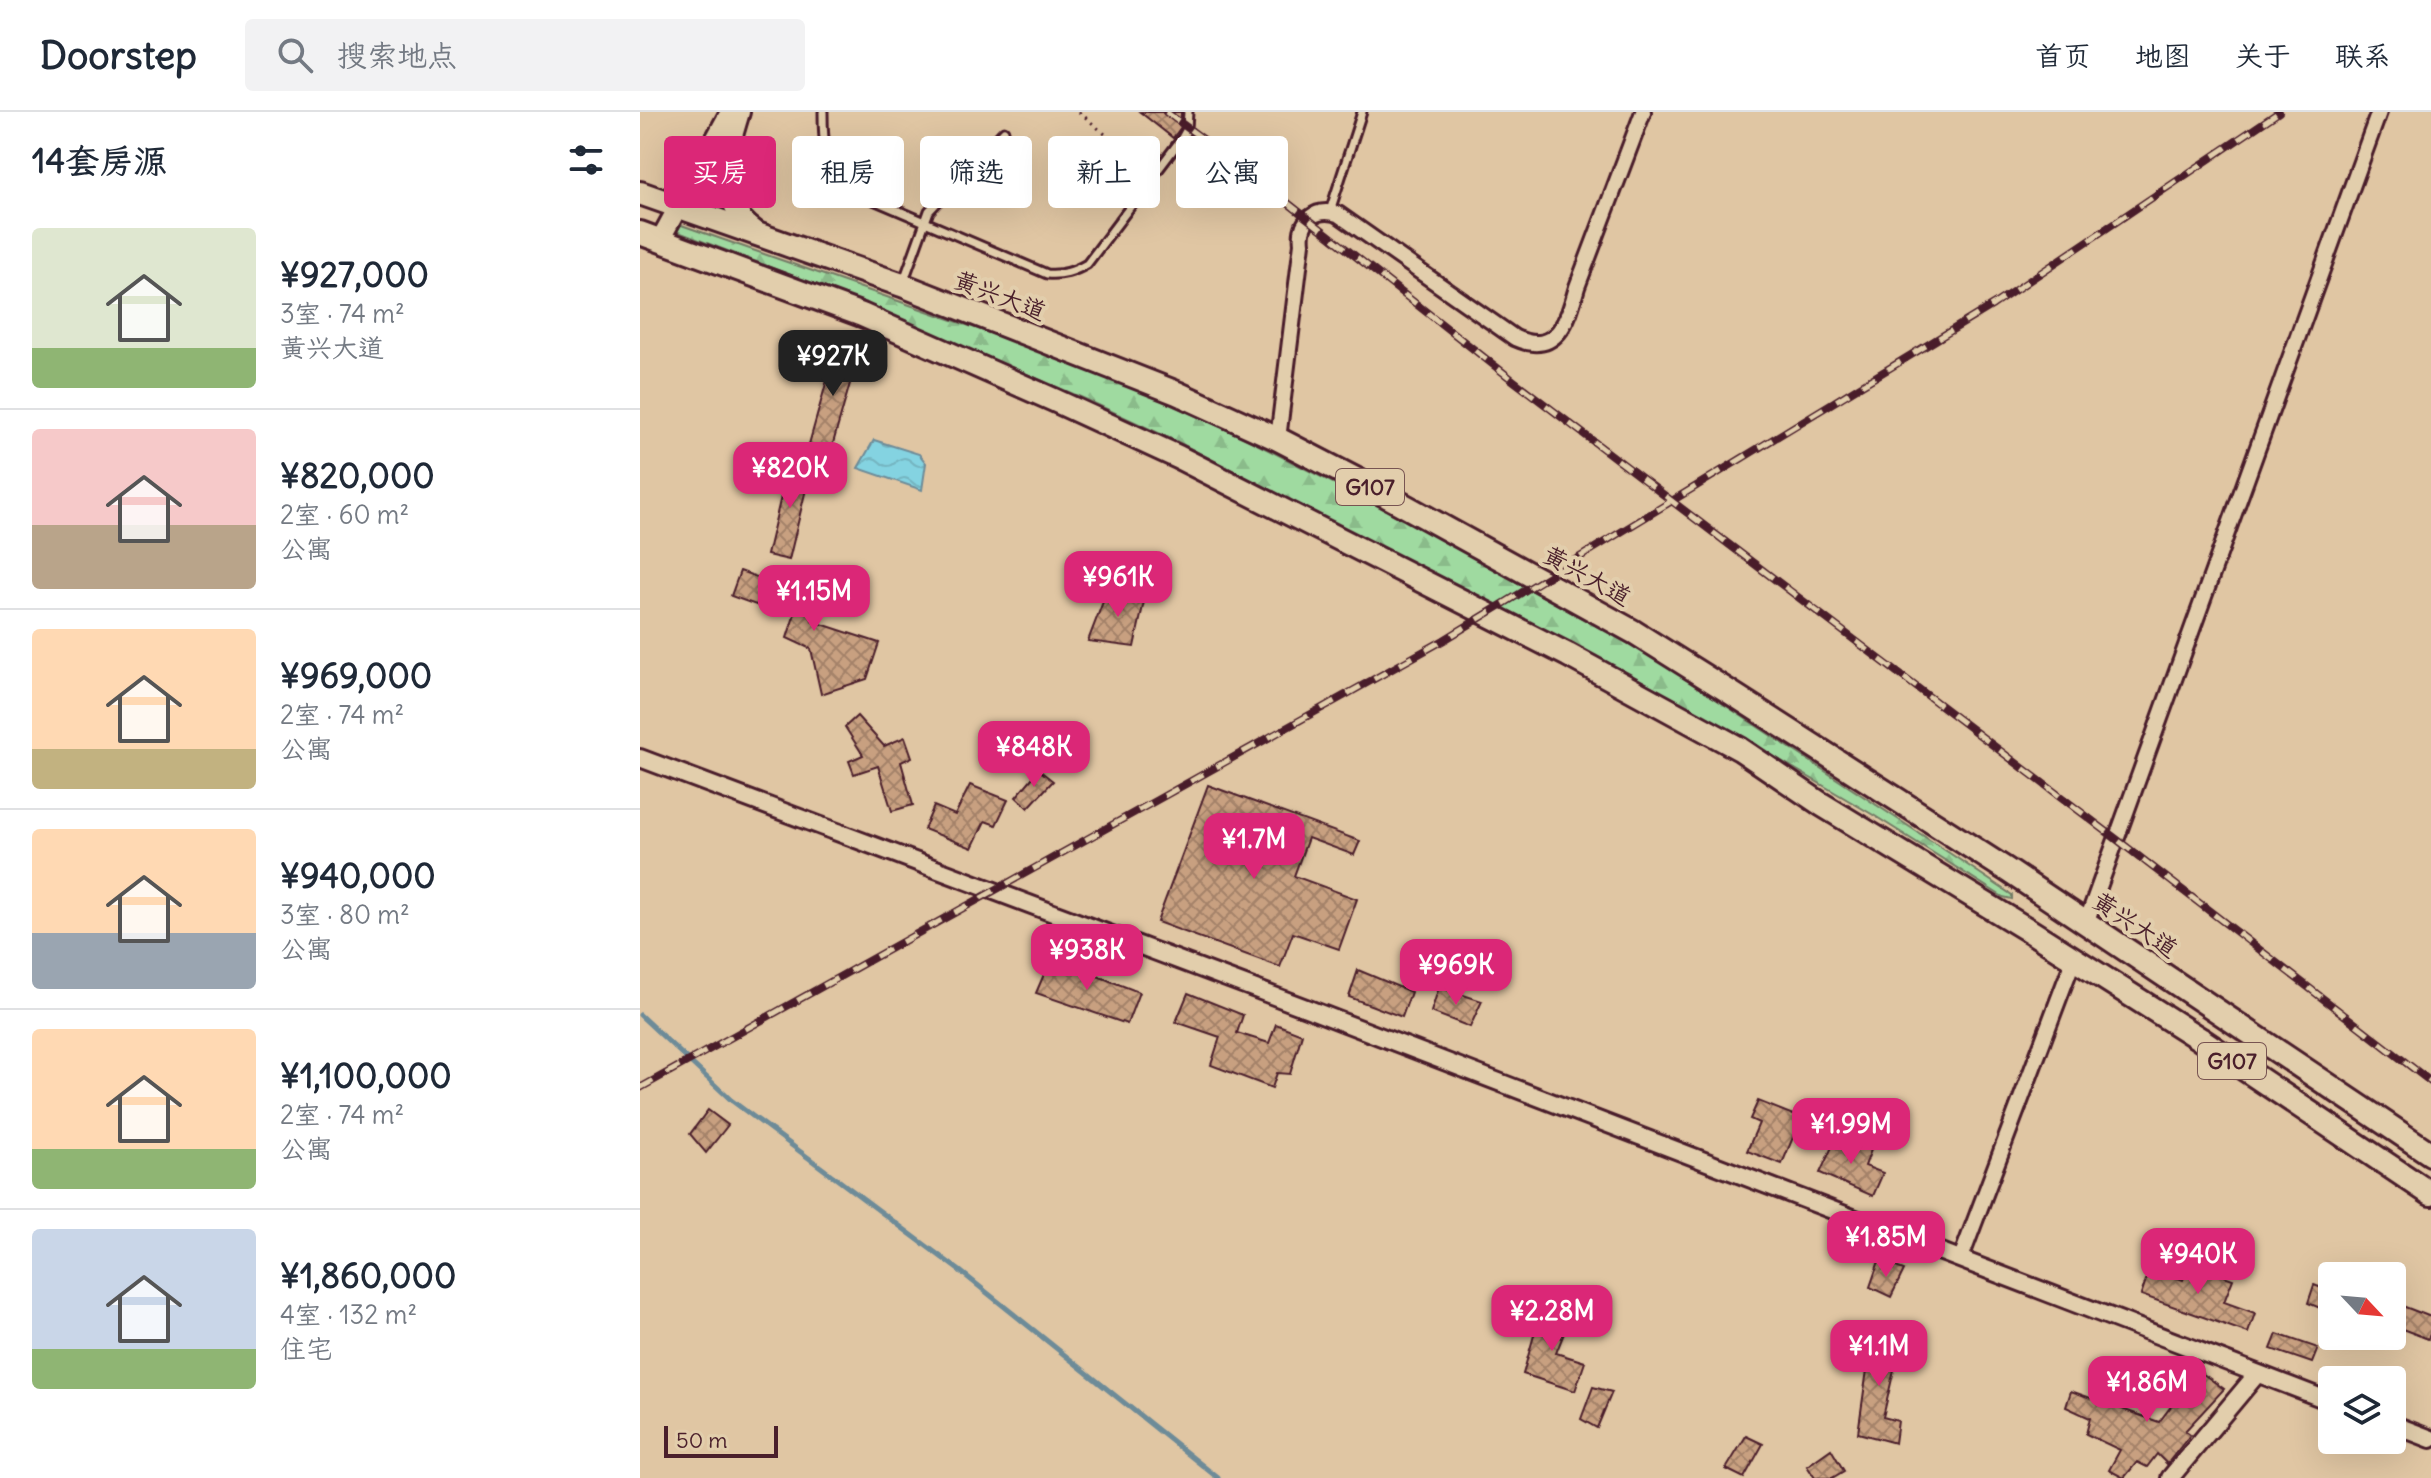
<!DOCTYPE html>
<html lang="zh">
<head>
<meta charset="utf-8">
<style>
  :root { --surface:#fff; --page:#f2f2f3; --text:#1f2937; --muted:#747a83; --line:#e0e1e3; --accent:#db2777 }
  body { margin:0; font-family:Delius,"LXGW WenKai TC",sans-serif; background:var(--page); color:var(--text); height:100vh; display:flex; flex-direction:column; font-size:30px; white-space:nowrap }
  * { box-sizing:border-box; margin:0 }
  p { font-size:26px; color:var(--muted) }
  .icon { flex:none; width:44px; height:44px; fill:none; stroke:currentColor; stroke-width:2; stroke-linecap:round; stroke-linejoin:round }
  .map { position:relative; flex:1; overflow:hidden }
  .details { display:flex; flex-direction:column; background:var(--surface); width:640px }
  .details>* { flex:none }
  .top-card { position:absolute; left:24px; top:24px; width:760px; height:72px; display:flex; gap:16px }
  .needle { width:52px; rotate:116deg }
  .buttons { position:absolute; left:1678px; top:1150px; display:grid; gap:16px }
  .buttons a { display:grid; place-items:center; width:88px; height:88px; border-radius:8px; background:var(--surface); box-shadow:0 8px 32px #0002; font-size:40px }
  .scale { position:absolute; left:24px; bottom:20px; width:114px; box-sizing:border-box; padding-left:8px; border:4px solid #4a1f2b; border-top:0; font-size:22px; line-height:28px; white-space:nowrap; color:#4a1f2b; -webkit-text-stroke:6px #e2ceac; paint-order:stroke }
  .price { position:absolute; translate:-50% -68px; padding:0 18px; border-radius:16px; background:var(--accent); color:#fff; font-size:26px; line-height:52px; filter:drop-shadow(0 2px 4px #0008) }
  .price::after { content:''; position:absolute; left:50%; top:48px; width:24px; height:18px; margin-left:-12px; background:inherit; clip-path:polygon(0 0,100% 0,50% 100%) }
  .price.on { background:#222; color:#fff }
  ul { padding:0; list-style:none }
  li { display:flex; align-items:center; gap:24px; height:200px; padding:0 32px }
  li+li { border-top:2px solid var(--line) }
  li span { display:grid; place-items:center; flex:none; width:224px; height:160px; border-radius:8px; color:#555 }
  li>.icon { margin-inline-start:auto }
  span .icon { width:96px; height:96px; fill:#fffc; stroke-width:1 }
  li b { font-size:34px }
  h2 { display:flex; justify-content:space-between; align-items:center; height:96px; padding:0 32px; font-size:34px }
  .chip { padding:0 28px; border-radius:8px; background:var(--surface); box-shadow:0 8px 32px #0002; font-size:28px; line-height:72px }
  .chip.on { background:var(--accent); color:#fff }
  header { display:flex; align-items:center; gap:48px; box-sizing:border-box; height:112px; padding:0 40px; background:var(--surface); border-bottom:2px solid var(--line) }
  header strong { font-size:38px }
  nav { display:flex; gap:44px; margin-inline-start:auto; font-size:28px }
  .search { width:560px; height:72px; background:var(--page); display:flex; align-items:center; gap:20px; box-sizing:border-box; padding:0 28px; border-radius:8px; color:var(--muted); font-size:30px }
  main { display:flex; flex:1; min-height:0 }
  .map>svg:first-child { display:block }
</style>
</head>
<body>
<header>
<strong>Doorstep</strong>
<div class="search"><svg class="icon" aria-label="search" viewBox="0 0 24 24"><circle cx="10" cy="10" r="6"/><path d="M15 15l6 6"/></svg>搜索地点</div>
<nav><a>首页</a><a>地图</a><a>关于</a><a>联系</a></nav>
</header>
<main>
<section class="details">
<h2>14套房源<svg class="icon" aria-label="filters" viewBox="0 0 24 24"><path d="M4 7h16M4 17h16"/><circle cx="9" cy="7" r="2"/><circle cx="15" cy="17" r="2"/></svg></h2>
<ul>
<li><span style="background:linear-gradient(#dfe7d0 75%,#8fb573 0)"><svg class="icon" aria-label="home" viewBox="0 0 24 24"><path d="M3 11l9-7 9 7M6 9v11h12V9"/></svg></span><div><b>¥927,000</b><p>3室 · 74 m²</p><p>黄兴大道</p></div></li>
<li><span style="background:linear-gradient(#f6c9c9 60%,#b9a48a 0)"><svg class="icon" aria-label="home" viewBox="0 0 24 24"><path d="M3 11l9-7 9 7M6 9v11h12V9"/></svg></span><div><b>¥820,000</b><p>2室 · 60 m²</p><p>公寓</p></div></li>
<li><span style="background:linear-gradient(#ffd9b3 75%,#c2b280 0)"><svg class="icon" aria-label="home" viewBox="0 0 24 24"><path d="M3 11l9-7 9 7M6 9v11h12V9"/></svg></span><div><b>¥969,000</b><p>2室 · 74 m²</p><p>公寓</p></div></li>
<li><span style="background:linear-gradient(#ffd9b3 65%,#9aa5b1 0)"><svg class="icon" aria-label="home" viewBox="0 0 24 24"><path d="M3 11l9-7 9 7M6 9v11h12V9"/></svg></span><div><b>¥940,000</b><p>3室 · 80 m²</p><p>公寓</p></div></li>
<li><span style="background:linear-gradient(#ffd9b3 75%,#8fb573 0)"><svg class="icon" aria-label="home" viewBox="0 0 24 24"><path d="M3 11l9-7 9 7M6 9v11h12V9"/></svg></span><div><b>¥1,100,000</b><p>2室 · 74 m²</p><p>公寓</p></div></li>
<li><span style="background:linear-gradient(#c9d6e8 75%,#8fb573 0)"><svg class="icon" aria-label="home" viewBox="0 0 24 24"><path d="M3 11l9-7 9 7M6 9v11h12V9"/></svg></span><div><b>¥1,860,000</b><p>4室 · 132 m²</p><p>住宅</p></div></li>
</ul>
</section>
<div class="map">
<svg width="1791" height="1366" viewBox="0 0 1791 1366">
  <defs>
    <pattern id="forest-firs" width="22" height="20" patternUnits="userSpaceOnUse" patternTransform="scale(2)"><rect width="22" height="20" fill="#9fdaa0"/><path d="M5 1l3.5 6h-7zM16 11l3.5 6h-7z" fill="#8abb8a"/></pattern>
    <pattern id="water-waves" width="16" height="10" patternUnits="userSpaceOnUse" patternTransform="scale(2)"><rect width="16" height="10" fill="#84d3e1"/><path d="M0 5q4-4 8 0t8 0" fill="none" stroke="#74b5c1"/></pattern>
    <pattern id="building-cross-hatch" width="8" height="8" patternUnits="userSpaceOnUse" patternTransform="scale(2)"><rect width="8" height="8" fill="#c8a080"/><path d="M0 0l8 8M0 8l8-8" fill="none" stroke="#a48269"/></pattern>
  </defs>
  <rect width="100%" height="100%" fill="#e0c6a3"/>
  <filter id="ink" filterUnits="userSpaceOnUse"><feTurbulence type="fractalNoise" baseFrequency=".0125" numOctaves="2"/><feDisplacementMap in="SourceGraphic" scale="16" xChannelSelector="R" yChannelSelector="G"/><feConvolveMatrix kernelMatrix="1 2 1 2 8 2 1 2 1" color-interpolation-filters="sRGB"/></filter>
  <g filter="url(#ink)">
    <path fill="url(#forest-firs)" stroke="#747c66" stroke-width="2" d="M 30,109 L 384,233 L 516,286 L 601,324 L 756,403 L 1012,545 L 1326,752 L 1372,783 L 1372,787 L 1363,785 L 1235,704 L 1053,597 L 538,330 L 445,287 L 210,186 L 28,116 Z"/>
    <path fill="url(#water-waves)" stroke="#6d8b98" stroke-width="2" d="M 234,328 L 279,342 L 286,351 L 282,378 L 218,356 Z"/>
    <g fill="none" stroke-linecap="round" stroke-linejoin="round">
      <path stroke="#6d8b98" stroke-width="5" d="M 0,903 L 91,988 L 320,1159 L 578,1366"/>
    </g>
    <g fill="url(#building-cross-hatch)" stroke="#4a1f2b" stroke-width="2">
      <path d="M 500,0 L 541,0 L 541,15 L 533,26 Z"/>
      <path d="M 185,236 L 230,248 L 226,264 L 213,261 L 188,349 L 166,343 L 187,268 L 177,265 Z"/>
      <path d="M 150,347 L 172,352 L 149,448 L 127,443 Z"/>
      <path d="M 100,459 L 156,479 L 157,476 L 181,487 L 172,509 L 239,531 L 227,567 L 181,582 L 171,537 L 147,526 L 156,498 L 130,488 L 127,497 L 91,484 Z"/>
      <path d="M 469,474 L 505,485 L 494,535 L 448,529 Z"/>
      <path d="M 217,604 L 244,634 L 265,625 L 272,645 L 261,650 L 273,693 L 252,699 L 238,654 L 214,662 L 209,649 L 223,643 L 205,615 Z"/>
      <path d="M 399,658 L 413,669 L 388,696 L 376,685 Z"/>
      <path d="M 330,673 L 368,688 L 356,713 L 345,709 L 332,736 L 284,717 L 294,694 L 315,703 Z"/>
      <path d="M 568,673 L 720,729 L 714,743 L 668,726 L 654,764 L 717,787 L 699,837 L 653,821 L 640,855 L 517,810 Z"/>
      <path d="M 411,846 L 499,880 L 487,912 L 396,881 Z"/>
      <path d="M 718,858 L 771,880 L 762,905 L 709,885 Z"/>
      <path d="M 799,875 L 842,889 L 830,915 L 791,900 Z"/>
      <path d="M 548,881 L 603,903 L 597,921 L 629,931 L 636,912 L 662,922 L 650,962 L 637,961 L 632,976 L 571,953 L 580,925 L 536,910 Z"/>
      <path d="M 1118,989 L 1161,1006 L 1142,1052 L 1107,1039 L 1119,1011 L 1110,1007 Z"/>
      <path d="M 68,998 L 88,1013 L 66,1041 L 50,1022 Z"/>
      <path d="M 1197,1024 L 1231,1038 L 1225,1054 L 1243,1061 L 1233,1084 L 1180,1061 Z"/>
      <path d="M 1239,1149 L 1264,1158 L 1251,1185 L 1230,1175 Z"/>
      <path d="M 1549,1152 L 1593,1167 L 1584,1190 L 1615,1201 L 1608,1221 L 1501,1183 L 1510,1156 L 1543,1168 Z"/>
      <path d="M 1674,1173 L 1692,1180 L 1692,1201 L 1668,1191 Z"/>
      <path d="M 1752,1190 L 1791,1205 L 1791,1220 L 1788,1227 L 1752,1213 Z"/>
      <path d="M 902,1195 L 931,1204 L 916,1241 L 945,1250 L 935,1279 L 883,1262 Z"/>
      <path d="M 1233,1216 L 1258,1220 L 1248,1254 L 1254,1258 L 1243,1305 L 1258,1309 L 1255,1331 L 1218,1321 Z"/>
      <path d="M 1637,1222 L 1678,1236 L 1672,1251 L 1631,1237 Z"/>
      <path d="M 1552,1254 L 1584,1277 L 1545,1319 L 1550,1323 L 1527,1352 L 1517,1342 L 1507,1355 L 1497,1350 L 1484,1366 L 1469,1358 L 1480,1338 L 1446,1322 L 1450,1306 L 1426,1295 L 1431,1279 L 1519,1310 L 1545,1276 L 1539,1270 Z"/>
      <path d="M 953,1275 L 972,1280 L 957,1316 L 941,1307 Z"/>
      <path d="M 1106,1324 L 1123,1332 L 1104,1366 L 1086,1357 Z"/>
      <path d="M 1191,1337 L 1204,1359 L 1192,1366 L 1175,1366 L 1167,1354 Z"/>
    </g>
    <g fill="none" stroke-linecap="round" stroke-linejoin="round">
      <defs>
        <g id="service">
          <path d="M 183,0 C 183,25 184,57 203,75 L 407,162 C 423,163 433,160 447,152 L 542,26 L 547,17 L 548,0"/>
          <path d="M 690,99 L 722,0"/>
          <path d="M 263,171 L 289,99 L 364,19"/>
        </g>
        <g id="minor">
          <path d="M 638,327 L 662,131 C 659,108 676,95 698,102 L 875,226 C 918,245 928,207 937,175 L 1003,0"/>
          <path d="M 1446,811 L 1739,0"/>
          <path d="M 1321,1146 L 1433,849"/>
        </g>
        <g id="tertiary">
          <path d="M 0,646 L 666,896 L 1692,1290"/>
          <path d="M 1752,1312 L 1791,1327"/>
          <path d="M 1530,1366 L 1617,1262"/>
        </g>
        <g id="secondary">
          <path d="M 100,0 C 87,42 73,88 115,118"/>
          <path d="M 20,128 L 90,0"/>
        </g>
        <g id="trunk">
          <path d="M 0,81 L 262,173 L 537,281 L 638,327 L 727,373 L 994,520 L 1088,579 L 1367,758 L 1791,1042"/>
          <path d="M 0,121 L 222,203 L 414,288 L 538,345 L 928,543 L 1100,637 L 1181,692 L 1390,819 L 1560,927 L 1791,1082"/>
        </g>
      </defs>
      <use href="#service" stroke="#4a1f2b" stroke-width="13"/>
      <use href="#minor" stroke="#4a1f2b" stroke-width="20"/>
      <use href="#tertiary" stroke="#4a1f2b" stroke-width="22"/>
      <use href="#secondary" stroke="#4a1f2b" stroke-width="24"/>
      <use href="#trunk" stroke="#4a1f2b" stroke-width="28"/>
      <path stroke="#4a1f2b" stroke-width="3" stroke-dasharray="2 6" stroke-linecap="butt" d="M 439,0 L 505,56"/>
      <use href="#service" stroke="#e2ceac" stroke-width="7"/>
      <use href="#minor" stroke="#e2ceac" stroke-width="14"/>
      <use href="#tertiary" stroke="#e2ceac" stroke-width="16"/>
      <use href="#secondary" stroke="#e2ceac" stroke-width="18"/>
      <use href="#trunk" stroke="#e2ceac" stroke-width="22"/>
      <defs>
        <g id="rail">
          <path d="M 526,0 L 620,69 L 874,269 L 1475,726 L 1791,970"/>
          <path d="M 0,976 L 804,528 L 1353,193 L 1639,0"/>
        </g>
      </defs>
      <use href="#rail" stroke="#4a1f2b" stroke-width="8"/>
      <use href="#rail" stroke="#e2ceac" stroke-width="5" stroke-dasharray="15" stroke-linecap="butt"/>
    </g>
  </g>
  <g text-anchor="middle" stroke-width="8" stroke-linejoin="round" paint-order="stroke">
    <g fill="#e2ceac" stroke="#785452" stroke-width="2">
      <rect x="696" y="357" width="68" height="36" rx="6"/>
      <rect x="1558" y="931" width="68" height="36" rx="6"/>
    </g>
    <g font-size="22" font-weight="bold" fill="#4a1f2b">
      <text x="730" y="383">G107</text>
      <text x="1592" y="957">G107</text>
    </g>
    <g font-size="24" fill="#4a1f2b" stroke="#e2ceac">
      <text transform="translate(360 184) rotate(21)" y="8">黄兴大道</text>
      <text transform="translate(947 464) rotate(29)" y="8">黄兴大道</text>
      <text transform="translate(1495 813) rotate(34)" y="8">黄兴大道</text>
    </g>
  </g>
</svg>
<div class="buttons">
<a><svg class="needle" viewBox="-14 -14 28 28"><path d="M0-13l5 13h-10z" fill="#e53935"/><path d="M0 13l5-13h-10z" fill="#747a83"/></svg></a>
<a><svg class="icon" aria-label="layers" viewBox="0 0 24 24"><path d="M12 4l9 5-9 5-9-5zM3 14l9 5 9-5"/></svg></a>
</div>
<div class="scale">50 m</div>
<b class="price on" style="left:193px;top:286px">¥927K</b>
<b class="price" style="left:150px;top:398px">¥820K</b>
<b class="price" style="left:478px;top:507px">¥961K</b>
<b class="price" style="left:174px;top:521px">¥1.15M</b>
<b class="price" style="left:394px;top:677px">¥848K</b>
<b class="price" style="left:614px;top:769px">¥1.7M</b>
<b class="price" style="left:447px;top:880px">¥938K</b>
<b class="price" style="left:816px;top:895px">¥969K</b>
<b class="price" style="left:1211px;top:1054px">¥1.99M</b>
<b class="price" style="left:1246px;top:1167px">¥1.85M</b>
<b class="price" style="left:1558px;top:1184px">¥940K</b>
<b class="price" style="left:912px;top:1241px">¥2.28M</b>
<b class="price" style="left:1239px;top:1276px">¥1.1M</b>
<b class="price" style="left:1507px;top:1312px">¥1.86M</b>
<div class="top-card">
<a class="chip on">买房</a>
<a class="chip">租房</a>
<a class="chip">筛选</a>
<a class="chip">新上</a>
<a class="chip">公寓</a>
</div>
</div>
</main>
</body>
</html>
